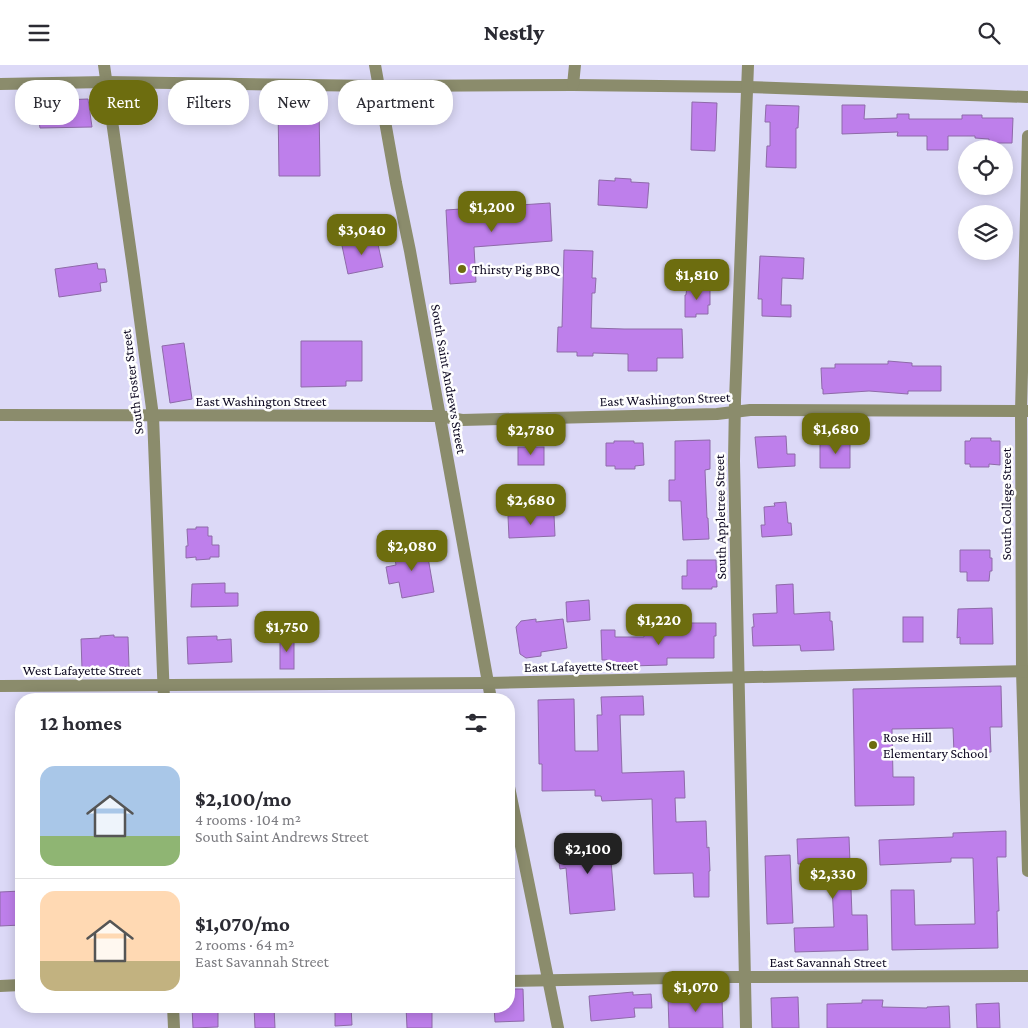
<!DOCTYPE html>
<html lang="en">
<head>
<meta charset="utf-8">
<style>
  :root { --surface:#fff; --page:#f7f7f7; --text:#2b2b33; --muted:#7c7c81; --line:#e1e1e2; --accent:#6d6d0f }
  body { margin:0; font-family:"Crimson Pro",serif; background:var(--page); color:var(--text); height:100vh; display:flex; flex-direction:column; font-size:19px; white-space:nowrap }
  * { box-sizing:border-box; margin:0 }
  p { font-size:16px; color:var(--muted) }
  .icon { flex:none; width:28px; height:28px; fill:none; stroke:currentColor; stroke-width:2; stroke-linecap:round; stroke-linejoin:round }
  .map { position:relative; flex:1; overflow:hidden }
  .side { position:absolute; left:15px; top:628px; width:500px; height:320px; display:flex; flex-direction:column; background:var(--surface); border-radius:20px; box-shadow:0 2px 12px #0003 }
  .side>* { flex:none }
  .hud { position:absolute; left:15px; top:15px; width:500px; height:45px; display:flex; gap:10px }
  .tools { position:absolute; left:958px; top:75px; display:grid; gap:10px }
  .tools a { display:grid; place-items:center; width:55px; height:55px; border-radius:50%; background:var(--surface); box-shadow:0 2px 12px #0003; font-size:25px }
  .price { position:absolute; translate:-50% -42px; padding:0 11px; border-radius:10px; background:var(--accent); color:#fff; font-size:16px; line-height:32px; filter:drop-shadow(0 1px 2px #0008) }
  .price::after { content:''; position:absolute; left:50%; top:30px; width:15px; height:11px; margin-left:-8px; background:inherit; clip-path:polygon(0 0,100% 0,50% 100%) }
  .price.on { background:#222; color:#fff }
  ul { padding:0; list-style:none }
  li { display:flex; align-items:center; gap:15px; height:125px; padding:0 25px }
  li+li { border-top:1px solid var(--line) }
  li span { display:grid; place-items:center; flex:none; width:140px; height:100px; border-radius:15px; color:#555 }
  li>.icon { margin-inline-start:auto }
  span .icon { width:60px; height:60px; fill:#fffc; stroke-width:1 }
  li b { font-size:21px }
  h2 { display:flex; justify-content:space-between; align-items:center; height:60px; padding:0 25px; font-size:21px }
  .pill { padding:0 18px; border-radius:20px; background:var(--surface); box-shadow:0 2px 12px #0003; font-size:18px; line-height:45px }
  .pill.on { background:var(--accent); color:#fff }
  header { display:flex; justify-content:space-between; align-items:center; height:65px; padding:0 25px; background:var(--surface); font-size:22px; font-weight:800 }
  .map>svg:first-child { display:block }
</style>
</head>
<body>
<header><svg class="icon" aria-label="menu" viewBox="0 0 24 24"><path d="M4 6h16M4 12h16M4 18h16"/></svg>Nestly<svg class="icon" aria-label="search" viewBox="0 0 24 24"><circle cx="10" cy="10" r="6"/><path d="M15 15l6 6"/></svg></header>
<div class="map">
<svg width="1028" height="963" viewBox="0 0 1028 963">
  <rect width="100%" height="100%" fill="#dcd9f7"/>
  <g fill="#be7feb" stroke="#8e6aa9">
    <path d="M 88,34 L 92,62 L 40,63 L 36,36 Z"/>
    <path d="M 692,37 L 717,38 L 715,86 L 691,85 Z"/>
    <path d="M 319,38 L 320,111 L 279,111 L 278,39 Z"/>
    <path d="M 766,40 L 799,41 L 798,63 L 796,63 L 796,103 L 766,102 L 767,81 L 770,81 L 770,57 L 765,57 Z"/>
    <path d="M 842,40 L 865,40 L 864,54 L 897,53 L 897,49 L 909,49 L 909,54 L 962,54 L 962,50 L 982,50 L 982,53 L 1013,53 L 1012,78 L 989,78 L 989,74 L 975,73 L 975,71 L 948,71 L 948,85 L 927,85 L 927,71 L 897,71 L 898,67 L 842,69 Z"/>
    <path d="M 615,113 L 631,114 L 631,117 L 649,118 L 647,143 L 598,140 L 599,115 L 615,116 Z"/>
    <path d="M 550,138 L 552,176 L 474,182 L 476,217 L 450,219 L 446,145 Z"/>
    <path d="M 353,174 L 354,180 L 377,175 L 383,202 L 348,209 L 341,176 Z"/>
    <path d="M 564,185 L 593,186 L 592,213 L 596,213 L 595,228 L 592,228 L 591,263 L 624,264 L 682,264 L 683,293 L 657,293 L 657,306 L 628,306 L 628,289 L 593,288 L 593,291 L 577,291 L 577,287 L 557,287 L 558,262 L 562,262 Z"/>
    <path d="M 760,191 L 804,193 L 803,214 L 782,213 L 781,240 L 791,240 L 791,252 L 762,251 L 762,234 L 758,234 Z"/>
    <path d="M 97,198 L 98,204 L 105,204 L 107,217 L 100,218 L 101,226 L 59,232 L 55,204 Z"/>
    <path d="M 687,221 L 710,222 L 710,240 L 708,240 L 708,249 L 696,249 L 696,252 L 685,252 L 685,230 L 686,230 Z"/>
    <path d="M 301,276 L 362,276 L 362,316 L 346,316 L 346,321 L 301,322 Z"/>
    <path d="M 184,278 L 192,334 L 170,338 L 162,281 Z"/>
    <path d="M 888,296 L 912,298 L 912,301 L 941,301 L 941,326 L 908,326 L 908,329 L 869,326 L 823,329 L 823,324 L 822,324 L 821,303 L 835,303 L 835,299 L 888,299 Z"/>
    <path d="M 786,371 L 787,389 L 795,389 L 795,401 L 758,403 L 755,372 Z"/>
    <path d="M 971,373 L 991,373 L 991,376 L 1000,376 L 1000,400 L 989,399 L 989,402 L 970,402 L 970,399 L 965,399 L 965,376 L 970,376 Z"/>
    <path d="M 710,375 L 710,404 L 705,405 L 707,453 L 708,453 L 709,474 L 683,475 L 681,436 L 669,436 L 669,415 L 675,415 L 675,376 Z"/>
    <path d="M 834,375 L 850,375 L 850,403 L 820,403 L 820,379 L 833,380 Z"/>
    <path d="M 614,376 L 634,376 L 634,378 L 643,378 L 644,400 L 635,401 L 635,404 L 615,404 L 615,401 L 606,401 L 606,378 L 614,378 Z"/>
    <rect x="518" y="382" width="26" height="18"/>
    <path d="M 786,437 L 788,458 L 791,458 L 792,470 L 762,472 L 761,460 L 765,460 L 764,442 L 775,441 L 774,438 Z"/>
    <path d="M 554,450 L 555,471 L 509,473 L 508,451 Z"/>
    <path d="M 196,462 L 208,462 L 208,471 L 212,471 L 212,480 L 219,480 L 219,492 L 210,492 L 210,494 L 196,495 L 196,492 L 186,493 L 186,481 L 188,481 L 187,464 L 196,464 Z"/>
    <path d="M 426,481 L 434,527 L 402,533 L 399,517 L 389,519 L 386,502 L 396,500 L 394,487 Z"/>
    <path d="M 960,485 L 990,485 L 990,493 L 992,493 L 992,506 L 990,506 L 989,516 L 967,516 L 967,507 L 960,507 Z"/>
    <path d="M 687,495 L 716,495 L 717,522 L 712,522 L 712,524 L 682,524 L 682,511 L 687,511 Z"/>
    <path d="M 225,518 L 225,528 L 238,528 L 238,541 L 191,542 L 192,519 Z"/>
    <path d="M 793,519 L 794,549 L 830,547 L 830,556 L 832,556 L 834,585 L 801,586 L 800,580 L 753,581 L 752,562 L 754,562 L 753,549 L 777,548 L 776,520 Z"/>
    <path d="M 589,535 L 590,555 L 567,557 L 566,537 Z"/>
    <path d="M 992,543 L 993,579 L 960,579 L 960,572 L 957,573 L 958,544 Z"/>
    <rect x="903" y="552" width="20" height="25"/>
    <path d="M 536,554 L 536,557 L 563,554 L 567,583 L 541,587 L 541,591 L 526,593 L 520,589 L 516,562 L 521,556 Z"/>
    <path d="M 686,558 L 716,558 L 716,571 L 714,571 L 714,593 L 667,593 L 667,600 L 629,601 L 607,601 L 607,595 L 602,595 L 601,565 L 615,565 L 615,572 L 644,572 L 644,565 L 686,564 Z"/>
    <path d="M 114,570 L 114,572 L 128,572 L 129,602 L 101,604 L 101,603 L 82,604 L 81,574 L 100,573 L 100,571 Z"/>
    <path d="M 217,571 L 217,575 L 231,574 L 232,597 L 188,599 L 187,572 Z"/>
    <rect x="280" y="571" width="14" height="33"/>
    <path d="M 1001,621 L 1002,662 L 990,662 L 991,687 L 954,688 L 953,663 L 892,664 L 893,712 L 914,712 L 914,740 L 855,741 L 853,624 Z"/>
    <path d="M 643,631 L 644,650 L 620,650 L 622,708 L 684,706 L 685,733 L 675,733 L 676,757 L 706,756 L 707,783 L 709,782 L 710,806 L 709,806 L 709,832 L 694,832 L 693,808 L 654,809 L 652,734 L 602,736 L 601,731 L 595,731 L 595,725 L 542,726 L 542,699 L 539,699 L 538,635 L 574,634 L 575,686 L 598,686 L 597,650 L 602,650 L 601,632 Z"/>
    <path d="M 1006,766 L 1006,792 L 997,792 L 999,846 L 997,846 L 998,883 L 892,885 L 891,825 L 914,825 L 915,860 L 975,859 L 973,793 L 951,793 L 951,797 L 880,800 L 879,775 L 953,772 L 953,768 Z"/>
    <path d="M 597,772 L 599,783 L 611,781 L 613,795 L 611,796 L 615,845 L 570,849 L 566,803 L 560,804 L 556,779 Z"/>
    <path d="M 849,772 L 852,850 L 867,850 L 868,885 L 795,887 L 794,863 L 834,862 L 831,798 L 798,799 L 797,774 Z"/>
    <path d="M 790,790 L 793,858 L 767,859 L 765,791 Z"/>
    <path d="M 21,826 L 21,860 L 0,861 L 0,827 Z"/>
    <path d="M 509,924 L 523,924 L 524,956 L 495,957 L 494,941 L 509,941 Z"/>
    <path d="M 633,927 L 633,930 L 651,929 L 652,943 L 634,943 L 635,952 L 591,956 L 589,931 Z"/>
    <path d="M 798,932 L 799,963 L 772,963 L 771,933 Z"/>
    <path d="M 722,933 L 723,963 L 669,963 L 668,934 Z"/>
    <path d="M 862,935 L 883,935 L 882,942 L 927,943 L 927,942 L 949,941 L 950,963 L 827,963 L 827,939 L 862,938 Z"/>
    <path d="M 999,938 L 1000,963 L 977,963 L 976,939 Z"/>
    <path d="M 192,941 L 218,941 L 218,962 L 193,963 Z"/>
    <path d="M 254,941 L 274,941 L 275,963 L 255,963 Z"/>
    <path d="M 335,941 L 351,941 L 352,960 L 335,961 Z"/>
    <path d="M 406,941 L 432,941 L 432,963 L 407,963 Z"/>
  </g>
  <g fill="none" stroke-linecap="round" stroke-linejoin="round">
    <g stroke="#8b8c6c" stroke-width="12">
      <path d="M 104,0 L 133,203 L 153,351 L 164,634"/>
      <path d="M 375,0 L 396,118 L 410,186 L 491,634"/>
      <path d="M 0,19 L 106,17 L 379,21 L 573,20 L 747,22 L 1028,32"/>
      <path d="M 573,20 L 575,0"/>
      <path d="M 1028,71 L 1021,346 L 1022,606 L 1028,806"/>
      <path d="M 0,350 L 440,351 L 462,355 L 717,349 L 750,345 L 1028,346"/>
      <path d="M 0,621 L 488,618 L 1028,606"/>
      <path d="M 509,722 L 558,963"/>
      <path d="M 509,916 L 728,912 L 1028,911"/>
      <path d="M 0,921 L 21,920"/>
      <path d="M 173,941 L 174,963"/>
      <path d="M 746,963 L 734,396 L 735,335 L 748,0"/>
    </g>
  </g>
  <g fill="#6d6d0f" stroke="#fefefe" stroke-width="2">
    <circle cx="462" cy="204" r="5"/>
    <circle cx="873" cy="680" r="5"/>
  </g>
  <g text-anchor="middle" stroke-width="5" stroke-linejoin="round" paint-order="stroke">
    <g font-size="14" fill="#0e0922" stroke="#fefefe" text-anchor="start">
      <text x="472" y="209">Thirsty Pig BBQ</text>
      <text x="883" y="677">Rose Hill<tspan x="883" dy="16">Elementary School</tspan></text>
    </g>
    <g font-size="14" fill="#0e0922" stroke="#fefefe">
      <text transform="translate(449 314) rotate(80)" y="5">South Saint Andrews Street</text>
      <text transform="translate(132 317) rotate(-97)" y="5">South Foster Street</text>
      <text transform="translate(665 334) rotate(-2)" y="5">East Washington Street</text>
      <text x="261" y="341">East Washington Street</text>
      <text transform="translate(1006 439) rotate(-90)" y="5">South College Street</text>
      <text transform="translate(720 452) rotate(-91)" y="5">South Appletree Street</text>
      <text transform="translate(581 601) rotate(-1)" y="5">East Lafayette Street</text>
      <text x="82" y="610">West Lafayette Street</text>
      <text x="828" y="902">East Savannah Street</text>
    </g>
  </g>
</svg>
<div class="tools">
<a><svg class="icon" aria-label="locate" viewBox="0 0 24 24"><circle cx="12" cy="12" r="6"/><path d="M12 2v4M12 18v4M2 12h4M18 12h4"/></svg></a>
<a><svg class="icon" aria-label="layers" viewBox="0 0 24 24"><path d="M12 4l9 5-9 5-9-5zM3 14l9 5 9-5"/></svg></a>
</div>
<b class="price" style="left:492px;top:168px">$1,200</b>
<b class="price" style="left:362px;top:191px">$3,040</b>
<b class="price" style="left:697px;top:236px">$1,810</b>
<b class="price" style="left:836px;top:390px">$1,680</b>
<b class="price" style="left:531px;top:391px">$2,780</b>
<b class="price" style="left:531px;top:461px">$2,680</b>
<b class="price" style="left:412px;top:507px">$2,080</b>
<b class="price" style="left:659px;top:581px">$1,220</b>
<b class="price" style="left:287px;top:588px">$1,750</b>
<b class="price on" style="left:588px;top:810px">$2,100</b>
<b class="price" style="left:833px;top:835px">$2,330</b>
<b class="price" style="left:696px;top:948px">$1,070</b>
<div class="hud">
<a class="pill">Buy</a>
<a class="pill on">Rent</a>
<a class="pill">Filters</a>
<a class="pill">New</a>
<a class="pill">Apartment</a>
</div>
<section class="side">
<h2>12 homes<svg class="icon" aria-label="filters" viewBox="0 0 24 24"><path d="M4 7h16M4 17h16"/><circle cx="9" cy="7" r="2"/><circle cx="15" cy="17" r="2"/></svg></h2>
<ul>
<li><span style="background:linear-gradient(#a9c7e8 70%,#8fb573 0)"><svg class="icon" aria-label="home" viewBox="0 0 24 24"><path d="M3 11l9-7 9 7M6 9v11h12V9"/></svg></span><div><b>$2,100/mo</b><p>4 rooms · 104 m²</p><p>South Saint Andrews Street</p></div></li>
<li><span style="background:linear-gradient(#ffd9b3 70%,#c2b280 0)"><svg class="icon" aria-label="home" viewBox="0 0 24 24"><path d="M3 11l9-7 9 7M6 9v11h12V9"/></svg></span><div><b>$1,070/mo</b><p>2 rooms · 64 m²</p><p>East Savannah Street</p></div></li>
</ul>
</section>
</div>
</body>
</html>
